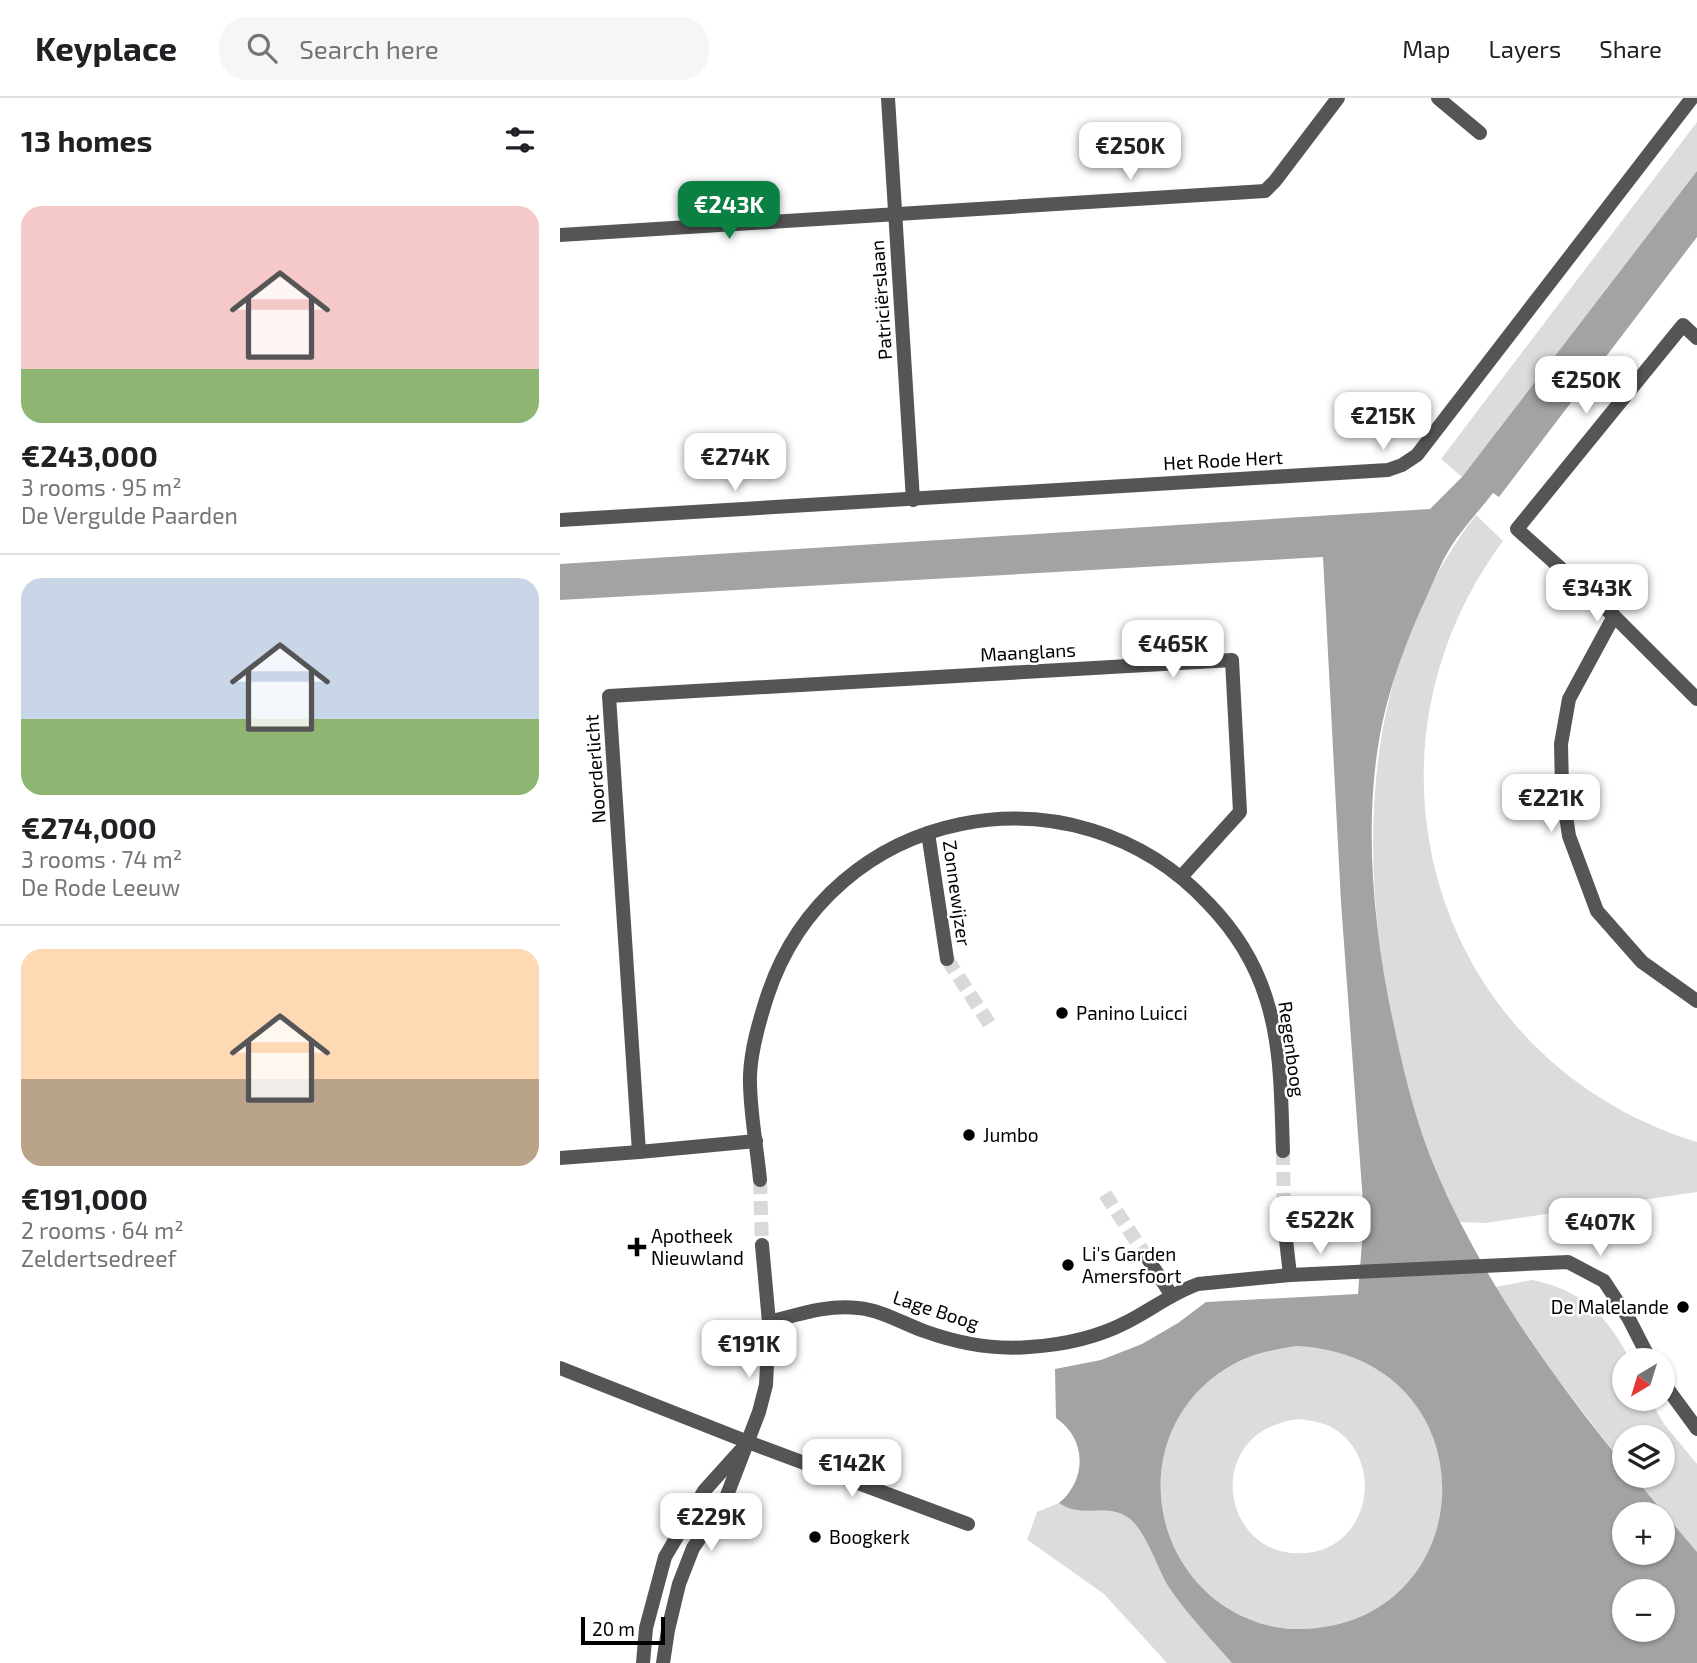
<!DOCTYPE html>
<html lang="en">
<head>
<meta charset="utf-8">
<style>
  :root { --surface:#fff; --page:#f6f6f6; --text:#202124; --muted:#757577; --line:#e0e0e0; --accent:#0b8043 }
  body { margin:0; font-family:"Exo 2",sans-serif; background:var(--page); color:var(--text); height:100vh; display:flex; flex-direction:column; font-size:26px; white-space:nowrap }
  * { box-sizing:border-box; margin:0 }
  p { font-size:23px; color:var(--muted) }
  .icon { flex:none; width:38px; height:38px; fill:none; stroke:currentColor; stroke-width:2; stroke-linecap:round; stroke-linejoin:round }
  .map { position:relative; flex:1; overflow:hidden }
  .details { display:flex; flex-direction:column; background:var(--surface); width:560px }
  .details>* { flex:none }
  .needle { width:46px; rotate:218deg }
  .fabs { position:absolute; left:1052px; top:1250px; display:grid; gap:14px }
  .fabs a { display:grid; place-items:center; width:63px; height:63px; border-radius:50%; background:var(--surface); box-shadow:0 2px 5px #0004; font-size:35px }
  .scale { position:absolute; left:21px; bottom:18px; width:84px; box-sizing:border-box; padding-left:7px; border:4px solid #000; border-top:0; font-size:19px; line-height:24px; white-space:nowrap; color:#000; -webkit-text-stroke:5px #fff; paint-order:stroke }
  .price { position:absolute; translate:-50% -60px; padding:0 16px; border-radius:14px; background:#fff; color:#222; font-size:23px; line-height:46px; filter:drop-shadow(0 2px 4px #0008) }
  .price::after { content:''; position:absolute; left:50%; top:42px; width:21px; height:16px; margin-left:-10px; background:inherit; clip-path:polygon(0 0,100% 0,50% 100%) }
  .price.selected { background:var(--accent); color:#fff }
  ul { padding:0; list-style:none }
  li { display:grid; align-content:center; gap:14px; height:371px; padding:0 21px }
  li+li { border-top:2px solid var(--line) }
  li span { display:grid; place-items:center; height:217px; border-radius:21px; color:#555 }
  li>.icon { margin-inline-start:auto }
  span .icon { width:126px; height:126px; fill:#fffc; stroke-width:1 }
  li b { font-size:30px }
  h2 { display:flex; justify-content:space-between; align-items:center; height:84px; padding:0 21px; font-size:30px }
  header { display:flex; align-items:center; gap:42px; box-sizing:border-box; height:98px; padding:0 35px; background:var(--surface); border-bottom:2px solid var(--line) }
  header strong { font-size:33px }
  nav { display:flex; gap:38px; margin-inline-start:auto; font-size:24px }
  .search { width:490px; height:63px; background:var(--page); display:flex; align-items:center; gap:18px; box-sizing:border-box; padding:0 24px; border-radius:28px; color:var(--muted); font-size:26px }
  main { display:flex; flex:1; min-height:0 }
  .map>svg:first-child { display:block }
</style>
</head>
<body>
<header>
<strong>Keyplace</strong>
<div class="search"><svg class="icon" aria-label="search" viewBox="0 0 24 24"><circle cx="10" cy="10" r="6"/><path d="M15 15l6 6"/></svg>Search here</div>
<nav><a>Map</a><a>Layers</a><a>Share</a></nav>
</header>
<main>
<section class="details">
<h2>13 homes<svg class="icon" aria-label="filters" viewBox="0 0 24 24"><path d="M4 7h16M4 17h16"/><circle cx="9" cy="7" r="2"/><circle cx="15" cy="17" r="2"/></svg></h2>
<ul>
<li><span style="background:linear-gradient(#f6c9c9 75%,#8fb573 0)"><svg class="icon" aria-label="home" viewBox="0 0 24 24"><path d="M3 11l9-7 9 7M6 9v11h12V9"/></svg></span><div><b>€243,000</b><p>3 rooms · 95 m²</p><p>De Vergulde Paarden</p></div></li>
<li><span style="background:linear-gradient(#c9d6e8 65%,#8fb573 0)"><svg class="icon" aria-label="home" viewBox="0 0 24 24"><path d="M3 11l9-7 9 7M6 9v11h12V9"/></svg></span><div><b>€274,000</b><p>3 rooms · 74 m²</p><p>De Rode Leeuw</p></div></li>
<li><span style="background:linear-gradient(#ffd9b3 60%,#b9a48a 0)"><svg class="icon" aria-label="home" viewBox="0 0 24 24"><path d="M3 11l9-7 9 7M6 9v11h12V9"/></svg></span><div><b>€191,000</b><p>2 rooms · 64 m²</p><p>Zeldertsedreef</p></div></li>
</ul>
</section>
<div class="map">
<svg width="1137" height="1565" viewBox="0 0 1137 1565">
  <rect width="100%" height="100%" fill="#fff"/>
  <g fill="#dcdcdc" fill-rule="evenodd">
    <path d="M 1137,24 L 1137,73 L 902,379 L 881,361 Z"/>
    <path d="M 916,417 L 943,443 C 782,660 876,964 1137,1044 L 1137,1094 L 925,1125 L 900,1124 C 887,1097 873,1070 863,1042 C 851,1008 844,974 836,939 C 796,761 800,567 916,417 Z"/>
    <path d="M 972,1182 C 1022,1192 1047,1217 1070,1262 L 1064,1262 L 1064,1300 L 1089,1300 L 1104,1326 L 1137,1366 L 1137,1454 L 1072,1377 L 1102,1377 L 1102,1339 L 1064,1339 L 1064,1367 L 992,1274 L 935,1189 Z"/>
    <path d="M 737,1248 C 935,1259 925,1527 741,1531 C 713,1532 684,1522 661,1506 C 580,1447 579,1324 667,1270 C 689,1256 712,1252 737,1248 ZM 741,1321 C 751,1323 762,1324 771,1329 C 827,1360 810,1450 746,1455 C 659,1463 640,1330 741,1321 Z"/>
    <path d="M 499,1405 C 524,1422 546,1403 570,1421 C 587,1435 597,1471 610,1491 C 628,1517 651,1541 672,1565 L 607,1565 L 544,1496 L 469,1443 L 467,1442 L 477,1414 Z"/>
  </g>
  <path fill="#a3a3a3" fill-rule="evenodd" d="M 1137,73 L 1137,139 L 939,399 L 933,395 C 919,413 902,431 890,450 C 881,465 874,482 867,498 C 850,534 836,571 826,609 C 800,711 813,835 836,937 C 846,984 858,1031 877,1075 C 923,1182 991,1277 1064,1367 L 1064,1377 L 1072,1377 L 1137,1454 L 1137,1565 L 672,1565 C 651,1541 628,1517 610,1491 C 597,1471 587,1435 570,1421 C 546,1403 524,1422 499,1405 C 527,1382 527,1341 496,1320 L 495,1271 L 541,1262 L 582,1246 L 618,1225 L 646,1204 L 798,1196 L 804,1118 L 781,804 L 763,459 L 0,502 L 0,466 L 870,411 L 902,379 ZM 737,1248 C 935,1259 925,1527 741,1531 C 713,1532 684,1522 661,1506 C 580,1447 579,1324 667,1270 C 689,1256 712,1252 737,1248 ZM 1064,1416 L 1102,1416 L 1102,1454 L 1064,1454 ZM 1064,1493 L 1102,1493 L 1102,1531 L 1064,1531 Z"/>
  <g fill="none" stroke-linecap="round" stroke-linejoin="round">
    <g stroke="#d9d9d9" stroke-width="14" stroke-dasharray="14 7" stroke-linecap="butt">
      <path d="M 387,861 L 432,930"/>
      <path d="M 545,1096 L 588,1161"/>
    </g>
    <g stroke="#d9d9d9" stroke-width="14" stroke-dasharray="14 7" stroke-linecap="butt">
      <path d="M 723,1053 L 724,1124"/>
      <path d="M 200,1082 L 202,1147"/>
    </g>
    <path stroke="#555" stroke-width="14" d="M 209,1224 C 237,1217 268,1206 298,1210 C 321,1212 342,1225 364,1233 C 397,1245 433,1252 469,1249 C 502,1247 538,1239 567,1224 C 591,1212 612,1195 638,1186 L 730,1177"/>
    <g stroke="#555" stroke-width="14">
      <path d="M 368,735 L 387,861"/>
      <path d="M 588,1161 L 612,1198"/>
    </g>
    <g stroke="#555" stroke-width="14">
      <path d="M 328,0 L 353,402"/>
      <path d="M 878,0 L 920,35"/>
      <path d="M 0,137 L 705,93 L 715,83 L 778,0"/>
      <path d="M 1137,240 L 1123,227 L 957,431 L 1054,518 L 1137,601"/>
      <path d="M 0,422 L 828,372 L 842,367 L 857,357 L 1132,0"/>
      <path d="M 1054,518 L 1009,601 L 1001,646 L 1002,691 L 1009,738 L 1037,813 L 1082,864 L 1137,903"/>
      <path d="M 196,1043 L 79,1054 L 49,598 L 672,562 L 680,714 L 621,779"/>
      <path d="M 0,1060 L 79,1054"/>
      <path d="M 200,1082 C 197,1048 189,1011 190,977 C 191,951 199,924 207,899 C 269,708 514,660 649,806 C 674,832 695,865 706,900 C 722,949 721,1002 723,1053"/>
      <path d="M 724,1124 L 730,1177 L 1008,1164 L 1044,1183 L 1069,1221 L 1090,1262"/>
      <path d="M 0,1270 L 188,1344 L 408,1426"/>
      <path d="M 1102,1283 L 1137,1331"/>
      <path d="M 83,1565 L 86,1530 L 105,1459 L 144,1393 L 180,1353"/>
      <path d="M 103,1565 L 108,1532 L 119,1486 L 133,1450 L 164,1405 L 199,1314 L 206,1287 L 209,1224 L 202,1147"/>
    </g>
  </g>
  <g fill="#000" stroke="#fff" stroke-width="2.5">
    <circle cx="502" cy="915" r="7"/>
    <circle cx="409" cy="1037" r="7"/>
    <path d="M73.5 1138.5h7v7h7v7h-7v7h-7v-7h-7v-7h7z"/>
    <circle cx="508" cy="1167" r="7"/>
    <circle cx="1123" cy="1209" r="7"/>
    <circle cx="255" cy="1439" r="7"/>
  </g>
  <g text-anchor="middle" stroke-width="5" stroke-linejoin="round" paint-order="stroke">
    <g font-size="19" fill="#000" stroke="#fff">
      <text transform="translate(321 202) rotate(-94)" y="7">Patriciërslaan</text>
      <text transform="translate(663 362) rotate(-3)" y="7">Het Rode Hert</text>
      <text transform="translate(468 554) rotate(-3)" y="7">Maanglans</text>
      <text transform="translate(35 671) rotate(-94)" y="7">Noorderlicht</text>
      <text transform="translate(397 795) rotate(82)" y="7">Zonnewijzer</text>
      <text transform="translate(732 951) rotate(82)" y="7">Regenboog</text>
      <text transform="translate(376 1212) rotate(18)" y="7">Lage Boog</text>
    </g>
    <g font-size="19" fill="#000" stroke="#fff" text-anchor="start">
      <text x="516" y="922">Panino Luicci</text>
      <text x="423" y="1044">Jumbo</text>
      <text x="91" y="1145">Apotheek<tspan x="91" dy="22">Nieuwland</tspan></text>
      <text x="522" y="1163">Li's Garden<tspan x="522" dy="22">Amersfoort</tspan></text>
      <text x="1109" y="1216" text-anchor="end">De Malelande</text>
      <text x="269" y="1446">Boogkerk</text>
    </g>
  </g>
</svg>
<div class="fabs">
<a><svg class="needle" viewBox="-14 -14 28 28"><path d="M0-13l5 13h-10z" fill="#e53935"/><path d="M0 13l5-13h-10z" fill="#757577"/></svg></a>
<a><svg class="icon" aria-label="layers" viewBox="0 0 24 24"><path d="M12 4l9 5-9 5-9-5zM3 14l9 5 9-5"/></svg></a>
<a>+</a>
<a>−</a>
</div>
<div class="scale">20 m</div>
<b class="price" style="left:570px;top:84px">€250K</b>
<b class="price selected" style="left:169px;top:143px">€243K</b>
<b class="price" style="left:1026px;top:318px">€250K</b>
<b class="price" style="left:823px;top:354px">€215K</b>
<b class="price" style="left:175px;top:395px">€274K</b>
<b class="price" style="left:1037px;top:526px">€343K</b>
<b class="price" style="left:613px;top:582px">€465K</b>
<b class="price" style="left:991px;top:736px">€221K</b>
<b class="price" style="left:760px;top:1158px">€522K</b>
<b class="price" style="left:1040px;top:1160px">€407K</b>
<b class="price" style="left:189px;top:1282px">€191K</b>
<b class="price" style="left:292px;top:1401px">€142K</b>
<b class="price" style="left:151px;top:1455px">€229K</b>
</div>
</main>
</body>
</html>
